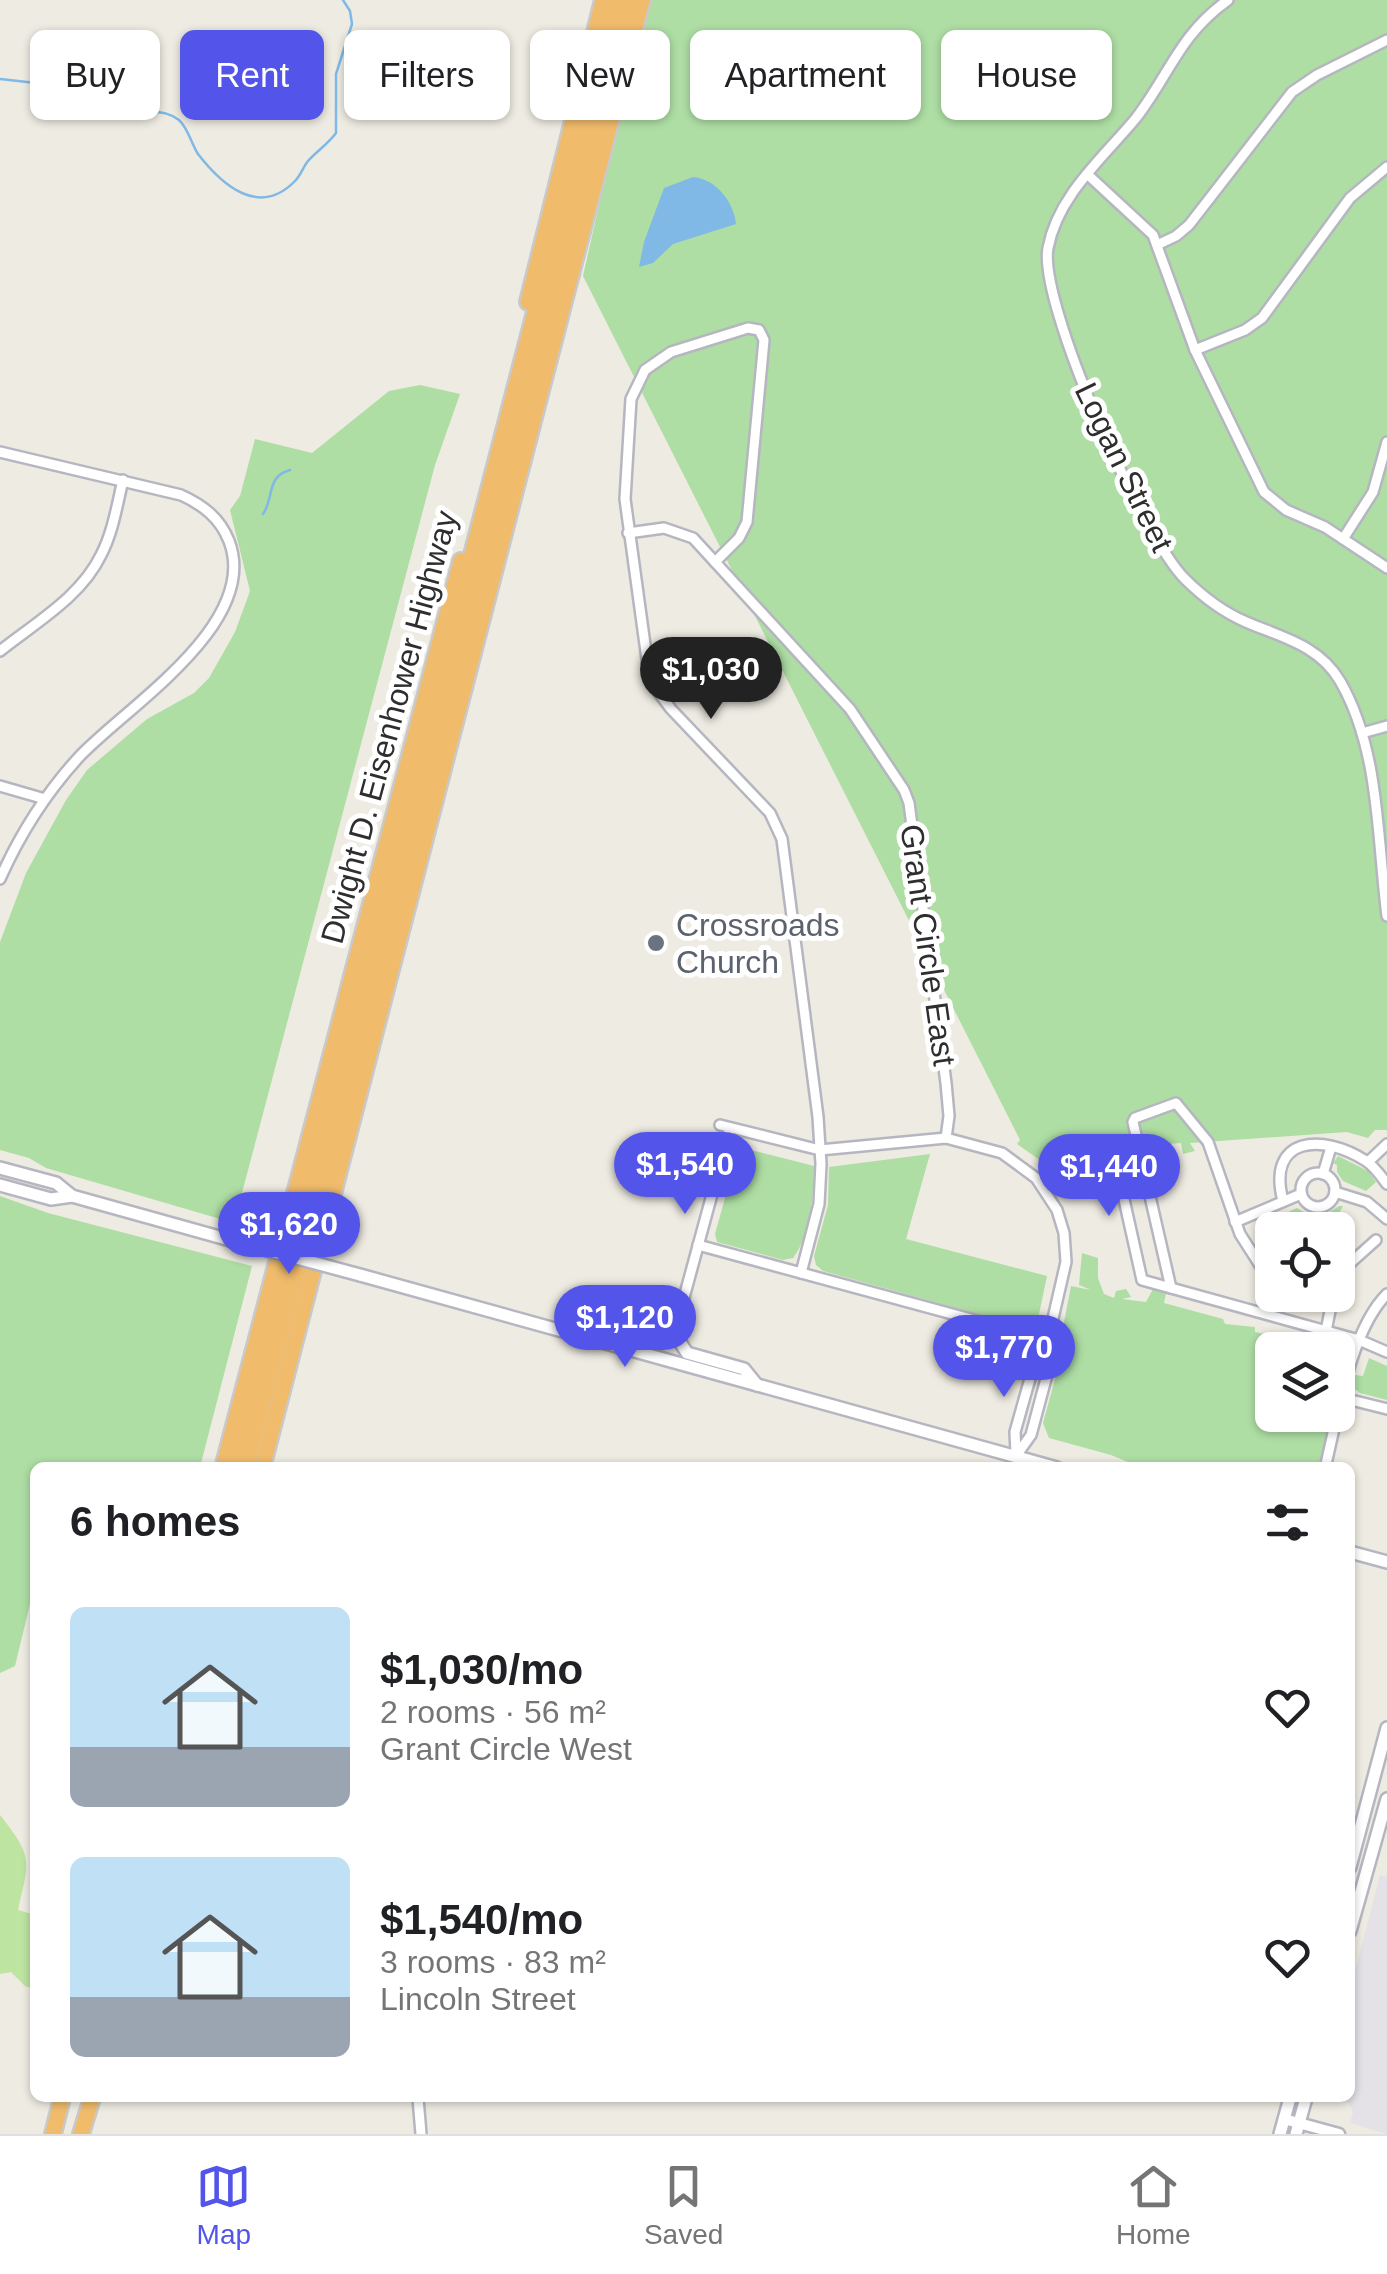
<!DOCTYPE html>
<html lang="en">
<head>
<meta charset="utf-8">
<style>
  :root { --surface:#fff; --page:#f2f2f2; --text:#202124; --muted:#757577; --line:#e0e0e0; --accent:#5355ea }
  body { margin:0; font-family:Helvetica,sans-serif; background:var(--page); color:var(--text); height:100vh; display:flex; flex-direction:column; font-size:38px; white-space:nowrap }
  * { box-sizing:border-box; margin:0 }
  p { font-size:32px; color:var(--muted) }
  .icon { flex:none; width:55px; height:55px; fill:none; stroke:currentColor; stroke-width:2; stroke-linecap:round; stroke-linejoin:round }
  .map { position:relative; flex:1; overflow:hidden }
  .panel { position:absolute; left:30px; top:1462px; width:1325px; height:640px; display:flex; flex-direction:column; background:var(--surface); border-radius:15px; box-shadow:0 2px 8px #0004 }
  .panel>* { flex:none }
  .hud { position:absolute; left:30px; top:30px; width:1328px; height:90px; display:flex; gap:20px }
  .tools { position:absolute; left:1255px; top:1212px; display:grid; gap:20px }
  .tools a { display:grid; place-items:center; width:100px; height:100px; border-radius:15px; background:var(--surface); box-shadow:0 2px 8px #0004; font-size:50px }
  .price { position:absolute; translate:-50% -85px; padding:0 22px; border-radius:35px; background:var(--accent); color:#fff; font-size:32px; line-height:65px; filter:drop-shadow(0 2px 5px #0008) }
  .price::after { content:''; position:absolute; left:50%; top:60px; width:30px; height:22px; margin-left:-15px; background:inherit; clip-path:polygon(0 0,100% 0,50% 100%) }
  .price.current { background:#222; color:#fff }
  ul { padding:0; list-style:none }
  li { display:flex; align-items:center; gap:30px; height:250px; padding:0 40px }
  li span { display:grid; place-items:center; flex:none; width:280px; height:200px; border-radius:15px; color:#555 }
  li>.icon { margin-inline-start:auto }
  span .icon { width:120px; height:120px; fill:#fffc; stroke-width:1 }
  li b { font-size:42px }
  h2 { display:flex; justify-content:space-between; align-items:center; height:120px; padding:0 40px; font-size:42px }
  .tag { padding:0 35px; border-radius:15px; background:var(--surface); box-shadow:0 2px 8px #0004; font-size:35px; line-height:90px }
  .tag.current { background:var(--accent); color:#fff }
  .menu { display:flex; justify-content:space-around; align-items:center; height:140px; border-top:2px solid var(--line); background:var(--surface); font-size:28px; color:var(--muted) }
  .menu a { display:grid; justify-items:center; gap:5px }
  .menu .current { color:var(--accent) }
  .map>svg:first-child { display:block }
</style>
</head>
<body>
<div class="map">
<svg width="1387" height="2134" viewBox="0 0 1387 2134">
  <rect width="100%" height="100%" fill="#eeebe2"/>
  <path fill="#e4e1e7" d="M 1380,1875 L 1387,1877 L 1387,2134 L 1350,2123 L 1353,2112 L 1345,2098 L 1350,2098 L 1350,1991 Z"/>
  <g fill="#aedea4">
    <path d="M 645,0 L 1387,0 L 1387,1130 L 1375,1130 L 1368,1138 L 1347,1132 L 1190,1143 L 1195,1151 L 1183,1154 L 1181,1143 L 1050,1152 L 1041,1161 L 1017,1144 L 1020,1140 L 583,276 Z"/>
    <path d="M 420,385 L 460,394 L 435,465 L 234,1223 L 46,1168 L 29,1158 L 0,1150 L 0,942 L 26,873 L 66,800 L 87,770 L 147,719 L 194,693 L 209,678 L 235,632 L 250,591 L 230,510 L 240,496 L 255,439 L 312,453 L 389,391 Z"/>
    <path d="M 743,1148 L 814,1166 C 813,1195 812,1234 793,1258 L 783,1260 L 717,1242 L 715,1234 L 738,1151 Z"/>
    <path d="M 930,1154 L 906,1239 L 1047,1276 L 1038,1319 L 1034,1326 L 1025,1327 L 823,1271 L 816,1265 L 814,1256 L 828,1205 L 829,1167 Z"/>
    <path d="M 1338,1156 L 1368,1171 L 1376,1182 L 1366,1191 L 1343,1181 L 1337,1172 L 1337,1165 L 1333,1163 Z"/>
    <path d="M 0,1196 L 48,1213 L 252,1266 L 200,1467 L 35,1468 L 35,1583 L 15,1666 L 0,1673 Z"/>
    <path d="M 1339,1206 L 1343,1206 C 1331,1233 1298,1236 1277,1217 L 1297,1208 L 1307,1214 L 1322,1217 Z"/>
    <path d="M 1082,1253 L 1098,1258 L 1098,1278 L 1104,1294 L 1114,1298 L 1116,1291 L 1126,1289 L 1131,1297 L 1122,1299 L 1146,1302 L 1153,1289 L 1166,1293 L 1164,1303 L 1223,1319 L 1225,1324 L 1255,1327 L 1255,1332 L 1318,1345 L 1323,1336 L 1340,1341 L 1336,1350 L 1272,1350 L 1272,1415 L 1332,1415 L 1319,1467 L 1140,1467 L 1111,1455 L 1049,1438 L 1043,1423 L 1060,1361 L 1060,1343 L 1071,1286 L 1091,1290 L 1079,1285 Z"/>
    <path d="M 1369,1358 L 1387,1366 L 1387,1400 L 1360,1393 L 1352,1387 L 1355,1375 L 1363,1376 Z"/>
  </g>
  <path fill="#bde4a1" d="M 0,1815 C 33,1857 30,1860 18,1910 L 35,1915 L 35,1989 L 25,1986 L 11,1972 L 0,1974 Z"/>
  <path fill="#80b9e5" d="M 693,177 C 716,179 734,202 736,224 L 673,244 L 653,263 L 639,267 L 644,242 L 664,188 Z"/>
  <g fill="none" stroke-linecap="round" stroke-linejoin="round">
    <g stroke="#80b9e5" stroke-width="2.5">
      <path d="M 0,79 L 54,85 L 62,76 C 107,70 113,41 128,104 C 144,116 163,107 179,120 C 188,128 191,143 198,154 C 222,185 259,218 295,181 C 301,175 303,167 308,161 C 317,151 328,144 336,133 L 336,74 L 352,24 L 350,11 L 343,0"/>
      <path d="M 263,514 C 274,499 266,476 290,470"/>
    </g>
    <defs>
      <g id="minor">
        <path d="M 1228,0 C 1179,35 1170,74 1136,118 C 1103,158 1058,195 1048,248 C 1038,303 1144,539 1185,579 C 1203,597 1223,612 1246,622 C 1281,637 1319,645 1340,681 C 1380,750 1377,839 1387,916"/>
        <path d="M 1087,174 L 1153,235 L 1195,350 L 1264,492 L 1286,510 L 1325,527 L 1387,568"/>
        <path d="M 1157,245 L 1176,236 L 1189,225 L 1292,92 L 1317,75 L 1387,40"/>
        <path d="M 1195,350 L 1245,330 L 1262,318 L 1350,198 L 1387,167"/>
        <path d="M 0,452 L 181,495 C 203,505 220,518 229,541 C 261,624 126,707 79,757 C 46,793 20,834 0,879"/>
        <path d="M 628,533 L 664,528 L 693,538 L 850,709 L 904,790 L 909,803 L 946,1083 L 949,1116 L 946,1138"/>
        <path d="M 1343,539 L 1373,492 L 1387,442"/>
        <path d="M 715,562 L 739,538 L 747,522 L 764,340 L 759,330 L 748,328 L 671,352 L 645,370 L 631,399 L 625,499 L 650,681 L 671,709 L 770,813 L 782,839 L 818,1117 L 821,1164 L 819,1204 L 801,1273"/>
        <path d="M 0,651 C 35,623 81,597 101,555 C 113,532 117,505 123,480"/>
        <path d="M 1362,733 L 1387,726"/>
        <path d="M 0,786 L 45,799"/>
        <path d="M 720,1125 L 820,1150 L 946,1138 L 1002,1153 L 1036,1178 L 1057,1210 L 1064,1233 L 1066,1262 L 1048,1340 L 1051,1360 L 1031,1435 L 1016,1456"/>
        <path d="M 1113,1150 L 1142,1280 L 1359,1340 L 1387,1352"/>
        <path d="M 1065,1162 L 1137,1145"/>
        <path d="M 1368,1162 L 1387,1144"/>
        <circle cx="1318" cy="1190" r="17"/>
        <path d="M 1323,1174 L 1331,1147"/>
        <path d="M 1335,1192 L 1367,1202 L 1387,1219"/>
        <path d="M 1283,1201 C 1266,1136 1323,1133 1366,1161 C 1374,1166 1381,1176 1387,1184"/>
        <path d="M 1235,1222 L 1301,1194"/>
        <path d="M 698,1245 L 1048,1340"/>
        <path d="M 1338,1274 L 1376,1240"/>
        <path d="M 1171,1288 L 1133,1122 L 1135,1118 L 1176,1103 L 1208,1142 L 1240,1234 L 1272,1284"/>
        <path d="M 679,1316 L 730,1128"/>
        <path d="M 1326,1331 L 1332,1301 L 1328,1295"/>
        <path d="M 1343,1398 L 1387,1409"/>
        <path d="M 1016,1453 L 1015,1432 L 1038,1350 L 1047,1341"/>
        <path d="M 1325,1468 C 1338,1416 1350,1331 1387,1294"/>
        <path d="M 418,2098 L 421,2134"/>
      </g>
      <path id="tertiary" d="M 1284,2119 L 1339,2134"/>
      <g id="secondary">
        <path d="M 0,1168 L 56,1183 L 72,1196 L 230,1240"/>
        <path d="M 0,1185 L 51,1199 L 72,1196"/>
        <path d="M 360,1275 L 1057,1468"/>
        <path d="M 679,1316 L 680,1342 L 687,1353 L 744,1369 L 757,1385"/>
        <path d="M 623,1342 L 655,1342 L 679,1316"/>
        <path d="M 1350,1552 L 1387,1562"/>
        <path d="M 1350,1867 L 1387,1728"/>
        <path d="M 1350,1931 L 1387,1799"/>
        <path d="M 1280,2134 L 1290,2098"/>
        <path d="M 1296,2134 L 1306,2098"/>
      </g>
      <g id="motorway">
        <path d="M 528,302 L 603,0"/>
        <path d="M 223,1468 L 461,561"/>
        <path d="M 235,1468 L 616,0"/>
        <path d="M 246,1468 L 630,0"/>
        <path d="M 262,1468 L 642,0"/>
        <path d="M 53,2134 L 62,2098"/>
        <path d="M 81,2134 L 92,2098"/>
      </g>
    </defs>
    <use href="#minor" stroke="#b5b6c0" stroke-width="14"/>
    <use href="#tertiary" stroke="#b5b6c0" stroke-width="15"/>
    <use href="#secondary" stroke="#b5b6c0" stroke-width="16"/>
    <use href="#motorway" stroke="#c9c9c9" stroke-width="20"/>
    <use href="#minor" stroke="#fff" stroke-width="9"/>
    <use href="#tertiary" stroke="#fff" stroke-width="10"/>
    <use href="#secondary" stroke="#fff" stroke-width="11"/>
    <use href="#motorway" stroke="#f0bb6b" stroke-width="15"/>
    <defs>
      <path id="secondary-bridge" d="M 230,1240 L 360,1275"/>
    </defs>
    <use href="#secondary-bridge" stroke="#b5b6c0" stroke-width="16" stroke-linecap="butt"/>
    <use href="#secondary-bridge" stroke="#fff" stroke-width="11"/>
  </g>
  <circle fill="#6b7280" stroke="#fff" stroke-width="4" cx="656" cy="943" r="10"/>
  <g text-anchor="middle" stroke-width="10" stroke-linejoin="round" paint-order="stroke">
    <g font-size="32" fill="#2e2e2e" stroke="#fff">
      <text transform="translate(1124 467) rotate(64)" y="11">Logan Street</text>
      <text transform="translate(389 727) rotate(-75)" y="11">Dwight D. Eisenhower Highway</text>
      <text transform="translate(928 945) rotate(82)" y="11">Grant Circle East</text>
    </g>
    <g font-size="32" fill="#5b616d" stroke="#fff" text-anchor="start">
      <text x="676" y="936">Crossroads<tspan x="676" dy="37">Church</tspan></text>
    </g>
  </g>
</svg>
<div class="tools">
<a><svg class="icon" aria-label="locate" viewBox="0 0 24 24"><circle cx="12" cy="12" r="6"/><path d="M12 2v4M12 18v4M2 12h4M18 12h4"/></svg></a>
<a><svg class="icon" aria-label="layers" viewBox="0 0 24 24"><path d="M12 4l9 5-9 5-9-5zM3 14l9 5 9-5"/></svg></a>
</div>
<b class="price current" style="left:711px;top:722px">$1,030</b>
<b class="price" style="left:685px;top:1217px">$1,540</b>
<b class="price" style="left:1109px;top:1219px">$1,440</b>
<b class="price" style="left:289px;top:1277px">$1,620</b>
<b class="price" style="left:625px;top:1370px">$1,120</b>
<b class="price" style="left:1004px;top:1400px">$1,770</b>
<div class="hud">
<a class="tag">Buy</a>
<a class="tag current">Rent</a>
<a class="tag">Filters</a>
<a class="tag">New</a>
<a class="tag">Apartment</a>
<a class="tag">House</a>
</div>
<section class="panel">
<h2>6 homes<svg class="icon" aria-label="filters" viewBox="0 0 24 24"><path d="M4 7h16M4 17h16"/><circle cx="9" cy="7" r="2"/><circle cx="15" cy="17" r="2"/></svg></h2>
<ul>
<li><span style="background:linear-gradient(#bfe0f5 70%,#9aa5b1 0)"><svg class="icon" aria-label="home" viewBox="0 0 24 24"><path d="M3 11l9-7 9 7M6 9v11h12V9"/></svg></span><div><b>$1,030/mo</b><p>2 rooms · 56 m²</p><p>Grant Circle West</p></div><svg class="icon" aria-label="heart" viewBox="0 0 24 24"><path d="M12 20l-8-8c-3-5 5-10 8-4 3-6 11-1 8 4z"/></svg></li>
<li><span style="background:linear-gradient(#bfe0f5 70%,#9aa5b1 0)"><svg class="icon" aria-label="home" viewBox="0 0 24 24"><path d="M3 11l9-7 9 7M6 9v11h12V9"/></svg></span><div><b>$1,540/mo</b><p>3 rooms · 83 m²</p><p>Lincoln Street</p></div><svg class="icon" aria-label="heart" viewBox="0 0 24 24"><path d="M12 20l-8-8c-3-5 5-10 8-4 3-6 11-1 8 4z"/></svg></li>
</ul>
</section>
</div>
<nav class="menu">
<a class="current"><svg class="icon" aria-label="map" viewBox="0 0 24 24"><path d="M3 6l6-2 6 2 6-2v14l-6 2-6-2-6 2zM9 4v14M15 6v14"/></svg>Map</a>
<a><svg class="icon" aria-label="saved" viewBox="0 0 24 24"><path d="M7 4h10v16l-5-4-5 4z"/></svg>Saved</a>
<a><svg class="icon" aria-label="home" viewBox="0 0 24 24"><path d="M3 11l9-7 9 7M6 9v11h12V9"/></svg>Home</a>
</nav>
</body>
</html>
